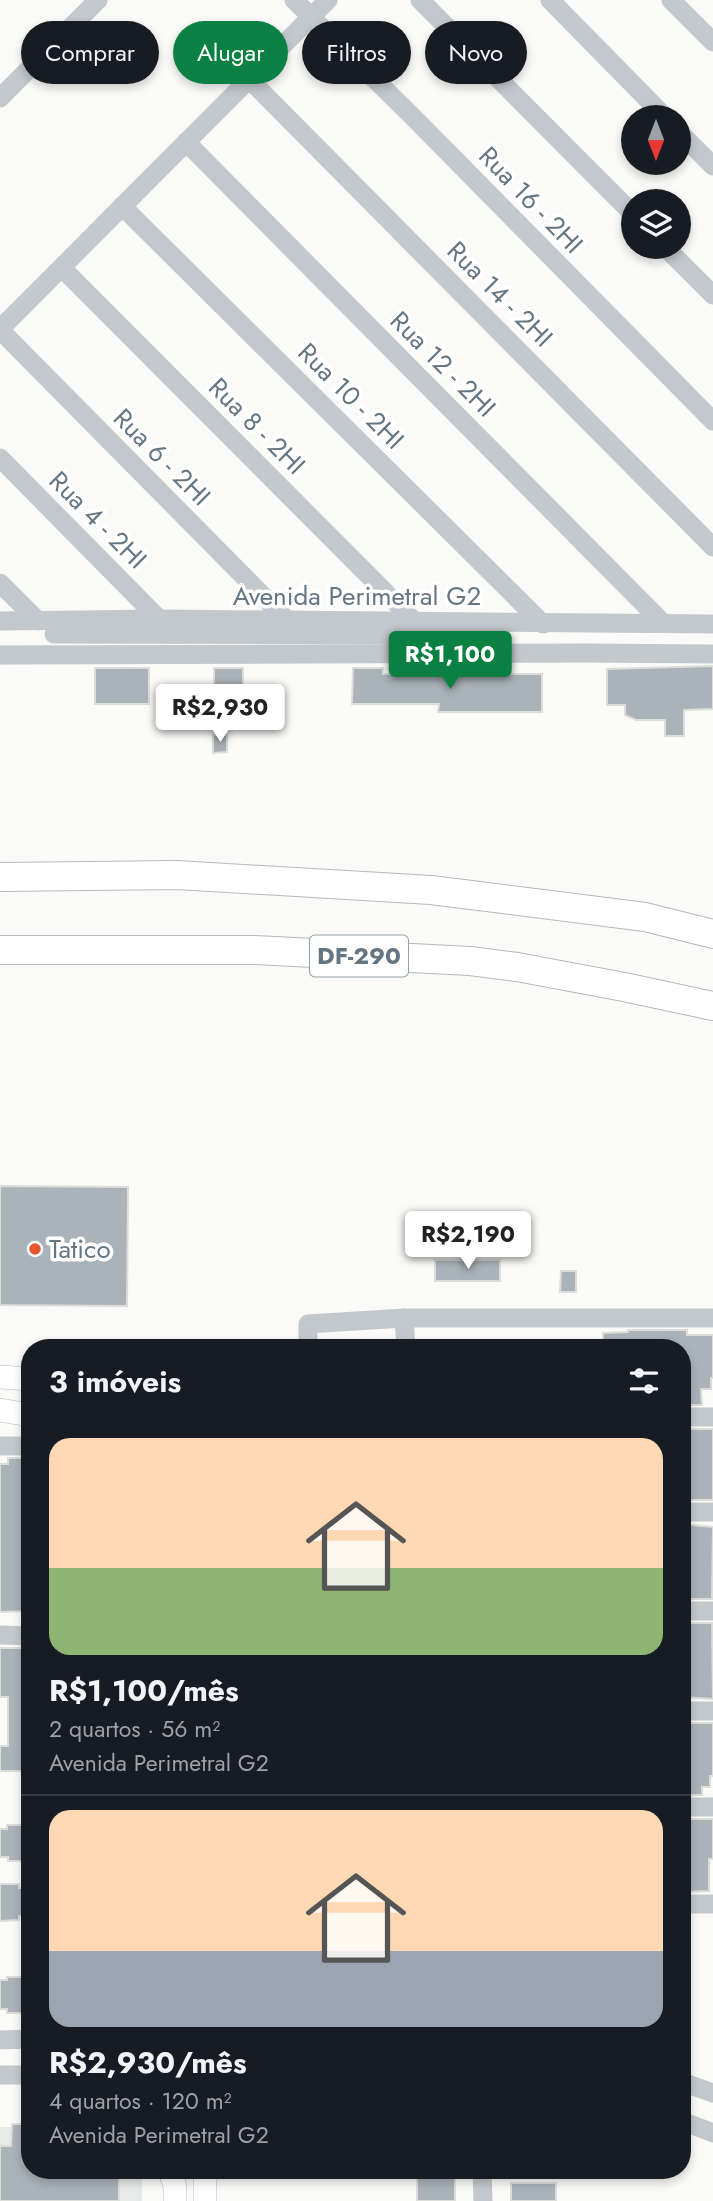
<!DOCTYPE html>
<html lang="pt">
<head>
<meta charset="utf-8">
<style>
  :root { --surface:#171b24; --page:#242831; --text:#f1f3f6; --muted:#9ea1a6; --line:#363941; --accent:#0b8043 }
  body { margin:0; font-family:Jost,sans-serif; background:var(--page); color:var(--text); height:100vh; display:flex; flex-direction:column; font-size:26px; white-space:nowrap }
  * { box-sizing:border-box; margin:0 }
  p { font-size:23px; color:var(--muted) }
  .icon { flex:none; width:38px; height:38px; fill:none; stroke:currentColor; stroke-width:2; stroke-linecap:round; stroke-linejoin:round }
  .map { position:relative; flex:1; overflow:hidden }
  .drawer { position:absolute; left:21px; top:1339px; width:670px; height:840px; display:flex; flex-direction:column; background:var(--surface); border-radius:28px; box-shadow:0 4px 10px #0003 }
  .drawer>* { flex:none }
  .guide { position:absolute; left:21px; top:21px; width:672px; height:63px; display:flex; gap:14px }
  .needle { width:46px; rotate:180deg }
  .tools { position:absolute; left:621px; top:105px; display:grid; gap:14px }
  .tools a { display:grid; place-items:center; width:70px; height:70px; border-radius:50%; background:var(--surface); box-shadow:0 4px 10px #0003; font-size:35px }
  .price { position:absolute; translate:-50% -60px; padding:0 16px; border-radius:7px; background:#fff; color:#222; font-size:23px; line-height:46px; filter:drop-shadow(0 2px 4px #0008) }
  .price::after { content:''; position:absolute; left:50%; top:42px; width:21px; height:16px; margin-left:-10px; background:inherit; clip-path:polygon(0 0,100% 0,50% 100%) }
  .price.active { background:var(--accent); color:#fff }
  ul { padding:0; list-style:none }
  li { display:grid; align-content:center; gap:14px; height:371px; padding:0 28px }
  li+li { border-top:2px solid var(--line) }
  li span { display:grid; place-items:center; height:217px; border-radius:21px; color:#555 }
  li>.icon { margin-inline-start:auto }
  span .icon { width:126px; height:126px; fill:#fffc; stroke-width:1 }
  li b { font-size:30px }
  h2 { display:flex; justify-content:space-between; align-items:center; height:84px; padding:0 28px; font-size:30px }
  .tag { padding:0 24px; border-radius:32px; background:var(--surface); box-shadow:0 4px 10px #0003; font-size:24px; line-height:63px }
  .tag.active { background:var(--accent); color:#fff }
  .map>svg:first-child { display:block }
</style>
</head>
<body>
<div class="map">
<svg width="713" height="2201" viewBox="0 0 713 2201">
  <rect width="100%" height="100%" fill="#fafaf8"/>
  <path fill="#e8e9e9" d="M 0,2127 L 30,2127 L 30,2170 L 142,2170 L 142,2201 L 0,2201 Z"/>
  <g fill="#aab3b9" stroke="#dcdcda" stroke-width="2">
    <path d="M 713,666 L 713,709 L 684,710 L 684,736 L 665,736 L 665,720 L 636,720 L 625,715 L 625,705 L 607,705 L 607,669 Z"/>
    <rect x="95" y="668" width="54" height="36"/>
    <path d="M 214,668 L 243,668 L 243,703 L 214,704 Z"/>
    <path d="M 353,668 L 383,668 L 383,674 L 542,674 L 542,712 L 438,712 L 439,704 L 352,704 Z"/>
    <path d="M 213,735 L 227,735 L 227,752 L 213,753 Z"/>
    <path d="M 0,1186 L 128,1187 L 127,1306 L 0,1305 Z"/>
    <rect x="435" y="1260" width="65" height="21"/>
    <path d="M 561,1271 L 576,1271 L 576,1292 L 560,1292 Z"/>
    <path d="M 628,1330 L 687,1330 L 687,1335 L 713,1335 L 713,1378 L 711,1378 L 711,1389 L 701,1389 L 702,1405 L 682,1405 L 682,1348 L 603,1348 L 603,1333 L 628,1332 Z"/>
    <rect x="682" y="1429" width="31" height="71"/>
    <path d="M 8,1458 L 30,1458 L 30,1611 L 0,1612 L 0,1464 L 8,1464 Z"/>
    <path d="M 682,1524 L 713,1527 L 712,1599 L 682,1599 Z"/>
    <path d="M 682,1623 L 712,1623 L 713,1699 L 682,1697 Z"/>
    <path d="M 0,1648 L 30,1648 L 30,1771 L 0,1771 L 0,1746 L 8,1746 L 8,1697 L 0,1697 Z"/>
    <path d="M 689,1723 L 713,1723 L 713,1776 L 710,1776 L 710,1787 L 702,1787 L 702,1795 L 682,1795 L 682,1726 L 689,1726 Z"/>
    <path d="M 682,1819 L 713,1819 L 713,1859 L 709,1859 L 709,1891 L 682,1892 Z"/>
    <path d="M 7,1825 L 30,1825 L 30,1861 L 8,1861 L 8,1857 L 0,1857 L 0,1829 L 7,1829 Z"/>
    <path d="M 0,1884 L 19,1884 L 19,1888 L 30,1888 L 30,1916 L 19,1916 L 19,1920 L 0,1921 Z"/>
    <path d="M 7,1977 L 30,1977 L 30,2013 L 7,2013 L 7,2009 L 0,2009 L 0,1980 L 7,1980 Z"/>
    <path d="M 12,2124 L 30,2124 L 30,2170 L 119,2170 L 119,2201 L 0,2201 L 0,2146 L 11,2146 Z"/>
    <rect x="417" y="2170" width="38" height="31"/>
    <rect x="511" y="2183" width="45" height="18"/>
  </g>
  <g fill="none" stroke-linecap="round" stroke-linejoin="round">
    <defs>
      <g id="major">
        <path d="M 0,1377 L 30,1379"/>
        <path d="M 0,1410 L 30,1415"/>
        <path d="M 170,2170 L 175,2187 L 175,2201"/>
        <path d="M 205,2170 L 205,2201"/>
      </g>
      <g id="highway">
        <path d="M 0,877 L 177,875 L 431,890 L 645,917 L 713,934"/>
        <path d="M 0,950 L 255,950 L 470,961 L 517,967 L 624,987 L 713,1006"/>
      </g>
    </defs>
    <use href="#major" stroke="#b5babe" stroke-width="24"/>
    <use href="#highway" stroke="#b4b9bd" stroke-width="30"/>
    <g stroke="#c3c8cc" stroke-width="19">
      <path d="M 294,0 L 411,115 L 713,421"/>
      <path d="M 420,0 L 634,215"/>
      <path d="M 550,0 L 665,117"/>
      <path d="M 671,0 L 713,42"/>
      <path d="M 249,79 L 713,547"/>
      <path d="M 0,98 L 98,0"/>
      <path d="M 679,132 L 713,166"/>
      <path d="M 186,142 L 663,623"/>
      <path d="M 122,206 L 543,624"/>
      <path d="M 665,247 L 713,295"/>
      <path d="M 62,268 L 415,622"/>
      <path d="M 0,329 L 328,0"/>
      <path d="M 0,330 L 287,620"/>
      <path d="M 0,458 L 159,619"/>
      <path d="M 0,583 L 38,621"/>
      <path d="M 0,621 L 159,619 L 713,624"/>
      <path d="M 54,634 L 443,635"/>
      <path d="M 0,655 L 586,653 L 713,654"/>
      <path d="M 308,1348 L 308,1324 L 404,1318"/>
      <path d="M 406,1348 L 404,1318 L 713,1318"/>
      <path d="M 682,1417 L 713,1417"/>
      <path d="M 0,1446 L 30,1446"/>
      <path d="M 682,1512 L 713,1512"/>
      <path d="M 682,1611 L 713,1611"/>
      <path d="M 0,1635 L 30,1636"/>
      <path d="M 682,1711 L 713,1711"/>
      <path d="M 682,1807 L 713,1807"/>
      <path d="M 682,1904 L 713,1904"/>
      <path d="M 0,2040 L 30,2039"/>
      <path d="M 0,2075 L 30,2075"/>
      <path d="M 682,2082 L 713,2093"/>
      <path d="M 682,2121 L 713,2133"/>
      <path d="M 482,2170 L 483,2201"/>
    </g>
    <use href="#major" stroke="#fff" stroke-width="23"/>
    <use href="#highway" stroke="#fff" stroke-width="28"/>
  </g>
  <circle fill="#e4572e" stroke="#fff" stroke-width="2.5" cx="35" cy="1249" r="7"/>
  <g text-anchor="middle" stroke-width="7" stroke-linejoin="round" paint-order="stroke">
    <rect fill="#fff" stroke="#939fa8" stroke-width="2" x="310" y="935.5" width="98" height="41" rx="5"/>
    <g font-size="24" font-weight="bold" fill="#657683">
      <text x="359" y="964">DF-290</text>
    </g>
    <g font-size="26" fill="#657683" stroke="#fff">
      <text transform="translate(531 200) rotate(46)" y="9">Rua 16 - 2HI</text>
      <text transform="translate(500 294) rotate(45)" y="9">Rua 14 - 2HI</text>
      <text transform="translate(443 364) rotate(45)" y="9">Rua 12 - 2HI</text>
      <text transform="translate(351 396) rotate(45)" y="9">Rua 10 - 2HI</text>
      <text transform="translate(257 426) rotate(45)" y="9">Rua 8 - 2HI</text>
      <text transform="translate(162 457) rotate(45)" y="9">Rua 6 - 2HI</text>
      <text transform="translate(98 520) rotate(45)" y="9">Rua 4 - 2HI</text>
      <text x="357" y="605">Avenida Perimetral G2</text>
    </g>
    <g font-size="26" fill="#657683" stroke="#fff" text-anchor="start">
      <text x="49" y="1258">Tatico</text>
    </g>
  </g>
</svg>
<div class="tools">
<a><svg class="needle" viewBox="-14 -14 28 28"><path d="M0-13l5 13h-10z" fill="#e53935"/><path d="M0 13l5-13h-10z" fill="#9ea1a6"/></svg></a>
<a><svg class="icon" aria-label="layers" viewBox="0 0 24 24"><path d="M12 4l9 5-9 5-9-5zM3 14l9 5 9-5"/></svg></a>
</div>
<b class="price active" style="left:450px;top:691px">R$1,100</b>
<b class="price" style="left:220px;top:744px">R$2,930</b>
<b class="price" style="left:468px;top:1271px">R$2,190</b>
<div class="guide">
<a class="tag">Comprar</a>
<a class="tag active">Alugar</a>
<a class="tag">Filtros</a>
<a class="tag">Novo</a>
</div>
<section class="drawer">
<h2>3 imóveis<svg class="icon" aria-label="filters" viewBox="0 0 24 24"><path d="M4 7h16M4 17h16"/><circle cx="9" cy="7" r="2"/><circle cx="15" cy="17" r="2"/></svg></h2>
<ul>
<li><span style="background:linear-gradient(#ffd9b3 60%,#8fb573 0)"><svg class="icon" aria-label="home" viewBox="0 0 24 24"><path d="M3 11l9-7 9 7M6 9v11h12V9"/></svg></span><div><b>R$1,100/mês</b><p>2 quartos · 56 m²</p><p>Avenida Perimetral G2</p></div></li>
<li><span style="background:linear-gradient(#ffd9b3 65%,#9aa5b1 0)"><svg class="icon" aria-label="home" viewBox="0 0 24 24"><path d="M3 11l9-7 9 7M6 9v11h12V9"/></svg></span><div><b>R$2,930/mês</b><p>4 quartos · 120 m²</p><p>Avenida Perimetral G2</p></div></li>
</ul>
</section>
</div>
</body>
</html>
